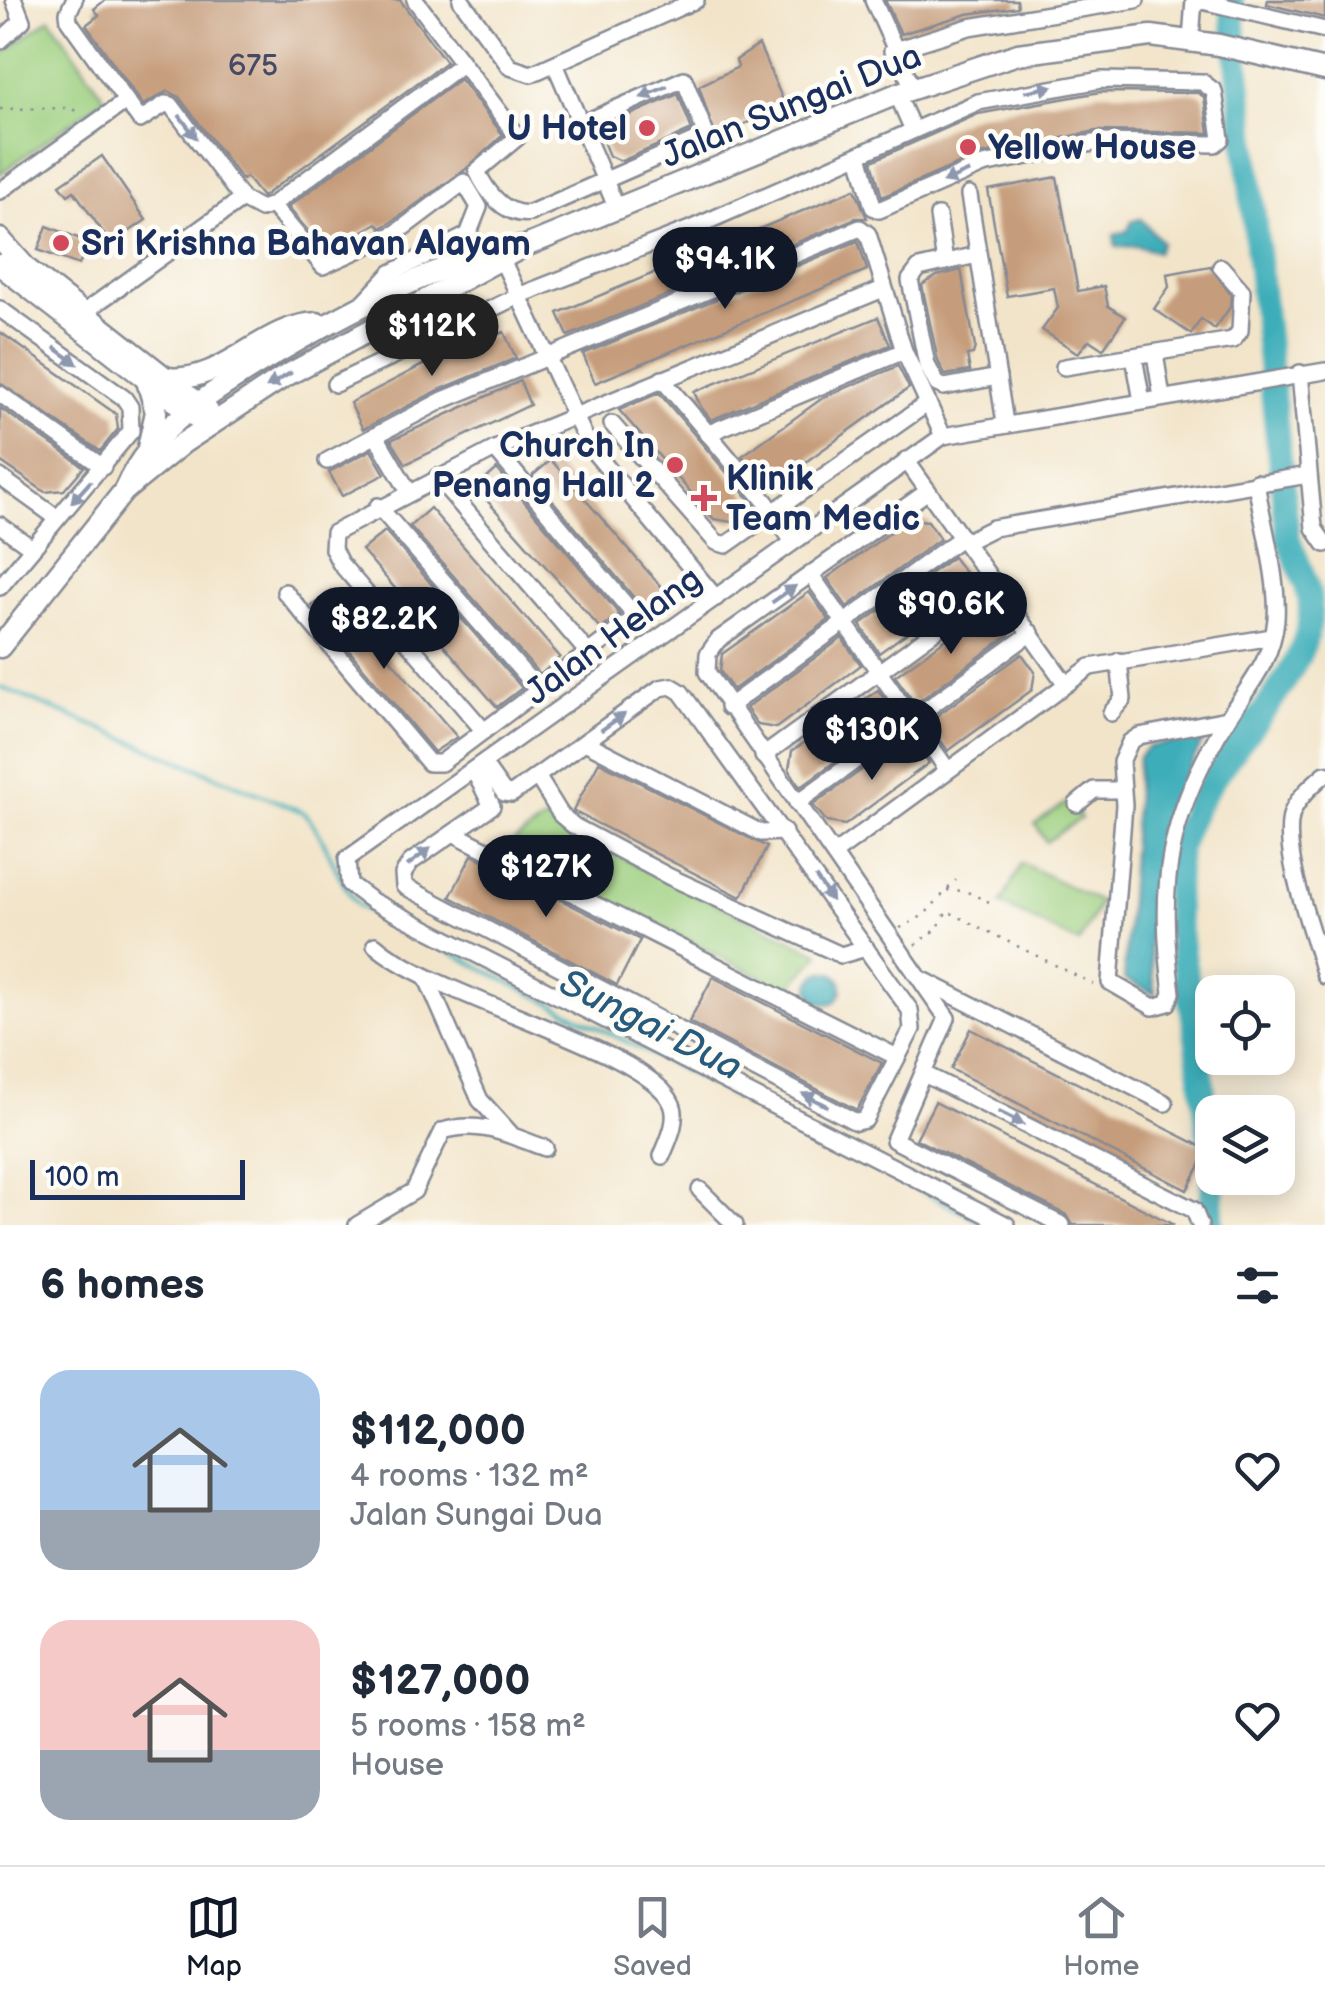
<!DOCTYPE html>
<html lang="en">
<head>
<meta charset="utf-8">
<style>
  :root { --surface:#fff; --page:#f6f6f7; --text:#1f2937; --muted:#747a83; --line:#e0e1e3; --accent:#111827 }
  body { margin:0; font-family:"Balsamiq Sans",sans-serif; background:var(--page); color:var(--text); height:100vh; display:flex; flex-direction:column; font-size:38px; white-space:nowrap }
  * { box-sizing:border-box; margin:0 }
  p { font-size:32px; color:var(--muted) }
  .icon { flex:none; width:55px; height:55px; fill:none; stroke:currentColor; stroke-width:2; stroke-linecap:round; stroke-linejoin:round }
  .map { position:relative; height:1225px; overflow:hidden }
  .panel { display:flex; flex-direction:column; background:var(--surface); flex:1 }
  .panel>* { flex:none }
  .tools { position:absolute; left:1195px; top:975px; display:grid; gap:20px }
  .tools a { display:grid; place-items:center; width:100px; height:100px; border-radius:20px; background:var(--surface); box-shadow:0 5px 25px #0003; font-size:50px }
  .scale { position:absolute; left:30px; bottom:25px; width:215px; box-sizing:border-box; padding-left:10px; border:5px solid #1b2f5e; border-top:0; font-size:28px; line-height:35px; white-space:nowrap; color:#1b2f5e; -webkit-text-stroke:8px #fdfcf7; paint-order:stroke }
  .price { position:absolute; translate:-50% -85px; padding:0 22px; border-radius:35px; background:var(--accent); color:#fff; font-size:32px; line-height:65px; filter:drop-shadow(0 2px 5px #0008) }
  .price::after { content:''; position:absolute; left:50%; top:60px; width:30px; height:22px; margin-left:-15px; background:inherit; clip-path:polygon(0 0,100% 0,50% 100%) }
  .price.on { background:#222; color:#fff }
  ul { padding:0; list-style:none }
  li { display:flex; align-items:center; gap:30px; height:250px; padding:0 40px }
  li span { display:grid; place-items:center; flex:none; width:280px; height:200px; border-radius:30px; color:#555 }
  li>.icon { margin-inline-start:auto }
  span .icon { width:120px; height:120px; fill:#fffc; stroke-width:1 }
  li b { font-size:42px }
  h2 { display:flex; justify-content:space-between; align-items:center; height:120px; padding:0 40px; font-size:42px }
  .tab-bar { display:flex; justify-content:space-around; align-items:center; height:140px; border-top:2px solid var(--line); background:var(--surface); font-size:28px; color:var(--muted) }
  .tab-bar a { display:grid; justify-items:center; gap:5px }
  .tab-bar .on { color:var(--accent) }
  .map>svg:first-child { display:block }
</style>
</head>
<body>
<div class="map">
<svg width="1325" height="1225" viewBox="0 0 1325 1225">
  <rect width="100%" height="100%" fill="#fdfcf7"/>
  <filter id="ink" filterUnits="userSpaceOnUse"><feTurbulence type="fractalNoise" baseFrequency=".01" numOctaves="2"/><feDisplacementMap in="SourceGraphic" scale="20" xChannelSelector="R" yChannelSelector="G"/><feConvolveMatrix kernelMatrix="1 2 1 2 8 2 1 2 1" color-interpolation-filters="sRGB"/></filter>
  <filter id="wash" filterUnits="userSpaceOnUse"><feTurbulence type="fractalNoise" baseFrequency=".0048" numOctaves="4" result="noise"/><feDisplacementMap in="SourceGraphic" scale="40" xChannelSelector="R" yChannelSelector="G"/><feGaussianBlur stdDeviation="2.25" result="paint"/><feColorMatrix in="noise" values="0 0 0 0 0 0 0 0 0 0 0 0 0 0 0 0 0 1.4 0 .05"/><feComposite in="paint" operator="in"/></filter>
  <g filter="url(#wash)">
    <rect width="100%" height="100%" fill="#f2e4c9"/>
    <g fill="#9dcf7f" stroke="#5c7f6e" stroke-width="2.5">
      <path d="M 50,18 L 105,98 L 0,174 L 0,55 Z"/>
      <path d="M 1069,801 L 1081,818 L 1046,842 L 1035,824 Z"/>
      <path d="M 545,820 L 820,954 L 796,980 L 793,993 L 503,849 Z"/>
      <path d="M 1022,863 L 1100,902 L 1079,943 L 1001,904 Z"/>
    </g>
    <g fill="#3eaeb9" stroke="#2c6e8c" stroke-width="2.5">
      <path d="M 1141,219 L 1161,242 L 1157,252 L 1137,246 L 1116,247 L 1114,235 L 1128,231 L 1132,221 Z"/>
      <path d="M 1205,737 L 1158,830 L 1149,947 L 1155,994 L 1124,979 L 1138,757 L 1148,747 Z"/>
      <circle cx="826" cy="988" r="16"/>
    </g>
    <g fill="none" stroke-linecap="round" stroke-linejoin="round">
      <path stroke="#3eaeb9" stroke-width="4" d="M 0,687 L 303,812 C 329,838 334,878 359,906 L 988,1225"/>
      <g stroke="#3eaeb9" stroke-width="25">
        <path d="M 1212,1161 C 1205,1108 1200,1054 1191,1002 C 1183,955 1171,904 1178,857 C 1190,767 1325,679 1309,596 C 1305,576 1295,557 1288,538 L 1231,0"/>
        <path d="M 1211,1225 L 1213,1178"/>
      </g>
    </g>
    <g id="blocks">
      <g fill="#c69d7b">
        <path d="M 105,0 L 400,0 L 446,62 L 262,197 L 246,177 L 242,180 L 179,97 L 168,91 L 143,105 L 86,25 L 99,15 L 94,9 Z"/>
        <path d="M 885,0 L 1017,0 L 1018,7 L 967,14 L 901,34 Z"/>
        <path d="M 1268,0 L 1325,0 L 1325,18 L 1267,4 Z"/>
        <path d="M 759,45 L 786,107 L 715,136 L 699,86 L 738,67 L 736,60 Z"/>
        <path d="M 460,79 L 503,135 L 466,169 L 390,223 L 381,228 L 377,223 L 326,252 L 288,207 Z"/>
        <path d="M 1100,92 L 1198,93 L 1204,97 L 1209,133 L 1096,131 L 979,155 L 882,197 L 872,161 L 978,114 Z"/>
        <path d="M 678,94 L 692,130 L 622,161 L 609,156 L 598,129 Z"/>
        <path d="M 102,156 L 146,220 L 111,244 L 74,191 L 68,195 L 60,185 Z"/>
        <path d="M 1057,177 L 1078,291 L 1104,286 L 1108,306 L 1125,317 L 1103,349 L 1089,340 L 1078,353 L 1042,330 L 1058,308 L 1054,288 L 1007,296 L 988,190 Z"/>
        <path d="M 855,189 L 867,218 L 856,218 L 568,336 L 558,313 Z"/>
        <path d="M 47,226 L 88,242 L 79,265 L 38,250 Z"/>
        <path d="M 858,241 L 867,270 L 595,383 L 583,354 Z"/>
        <path d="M 1210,266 L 1231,295 L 1230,307 L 1215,329 L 1201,319 L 1191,334 L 1154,309 L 1169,287 L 1167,274 Z"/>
        <path d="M 961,270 L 975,347 L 973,354 L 967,355 L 970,371 L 945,375 L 938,361 L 922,285 L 937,276 Z"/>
        <path d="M 878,317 L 890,345 L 711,420 L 701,407 L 694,392 Z"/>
        <path d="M 0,332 L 116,414 L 118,429 L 100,451 L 0,383 Z"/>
        <path d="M 504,332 L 516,358 L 439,390 L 363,429 L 350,403 L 421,366 Z"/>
        <path d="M 898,366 L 909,388 L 769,488 L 742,456 L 824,397 Z"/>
        <path d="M 520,381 L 530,405 L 406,464 L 391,440 Z"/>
        <path d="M 659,393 L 755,506 L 732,522 L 714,519 L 619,410 Z"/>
        <path d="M 0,408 L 84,467 L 64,490 L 45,492 L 0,461 Z"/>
        <path d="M 371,450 L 385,474 L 342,496 L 329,472 Z"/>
        <path d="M 551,460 L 663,589 L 642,607 L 532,476 Z"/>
        <path d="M 497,469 L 620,615 L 601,629 L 476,488 Z"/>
        <path d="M 430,508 L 560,657 L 540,675 L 410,526 Z"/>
        <path d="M 909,519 L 928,521 L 940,539 L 847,607 L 827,578 Z"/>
        <path d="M 385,531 L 522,688 L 497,707 L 362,550 Z"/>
        <path d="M 953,557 L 966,574 L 962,593 L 879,653 L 860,625 Z"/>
        <path d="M 331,590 L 457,737 L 434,752 L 312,606 Z"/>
        <path d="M 809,592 L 829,620 L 733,690 L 720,671 L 722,654 Z"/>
        <path d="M 978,616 L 997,618 L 1009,635 L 915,704 L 895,676 Z"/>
        <path d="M 842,638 L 861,665 L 776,728 L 758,725 L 746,708 Z"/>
        <path d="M 1022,654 L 1035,672 L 1032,690 L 948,751 L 928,722 Z"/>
        <path d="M 878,690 L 897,717 L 800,787 L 789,769 L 792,751 Z"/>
        <path d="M 910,735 L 929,763 L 845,825 L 827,822 L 813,805 Z"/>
        <path d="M 599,762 L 767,847 L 741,897 L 573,811 Z"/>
        <path d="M 472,855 L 640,940 L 617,985 L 450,897 Z"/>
        <path d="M 713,977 L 882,1063 L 857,1110 L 689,1022 Z"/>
        <path d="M 971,1029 L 1208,1150 L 1187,1190 L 951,1069 Z"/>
        <path d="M 935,1102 L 1174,1225 L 1073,1225 L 1067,1215 L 916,1139 Z"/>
      </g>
    </g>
  </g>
  <g filter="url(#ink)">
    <use href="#blocks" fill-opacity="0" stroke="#868a94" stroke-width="2.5"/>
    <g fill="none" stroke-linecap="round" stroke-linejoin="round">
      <defs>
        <g id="minor">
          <path d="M 74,0 L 68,13 L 69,21 L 140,120 L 165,104 L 171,105 L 242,199 L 261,209 L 272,205 L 462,64"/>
          <path d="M 415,0 L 518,137 L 477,171 C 486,191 505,217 530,213 L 702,138 L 705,132 L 684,79 L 581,124"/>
          <path d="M 461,0 L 510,67 L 531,74 L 696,0"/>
          <path d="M 873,0 L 913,88"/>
          <path d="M 1198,0 L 1325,30"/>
          <path d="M 1191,39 L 1194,0"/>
          <path d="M 0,41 L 22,21 L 14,0"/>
          <path d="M 892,51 L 969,27 L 1136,0"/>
          <path d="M 555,64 L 618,211"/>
          <path d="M 897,94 L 913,130"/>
          <path d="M 0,191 L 126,101"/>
          <path d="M 969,195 L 1005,423"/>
          <path d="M 272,205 L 323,266 L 396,233 L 464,182 L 479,207 L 468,235 L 391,273 L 364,302"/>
          <path d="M 938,216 L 945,262 L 978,255"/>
          <path d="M 497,249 L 589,446 L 716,598"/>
          <path d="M 945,262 L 919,268 L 910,280 L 927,365 L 937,384 L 944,387 L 998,377"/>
          <path d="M 0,309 L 124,398 L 130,407 L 131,431 L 0,587"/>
          <path d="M 83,313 L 242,199"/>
          <path d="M 1155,354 L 1162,397"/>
          <path d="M 1134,357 L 1142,401"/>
          <path d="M 1064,367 L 1233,340 L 1240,331 L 1242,291 L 1221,267"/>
          <path d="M 1300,373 L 1314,528 L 1325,544"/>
          <path d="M 662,379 L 766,502 L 793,542"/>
          <path d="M 335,384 L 518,296 L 690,229 L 978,102 L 1101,80 L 1202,82 L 1214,91 L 1221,139 L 1215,144 L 1098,142 L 983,165 L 879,210 L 873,207 L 859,155"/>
          <path d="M 0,394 L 103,467"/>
          <path d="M 612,424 L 716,542 L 726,545 L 928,403 L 943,436"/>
          <path d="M 707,434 L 904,351"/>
          <path d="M 376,436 L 409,492"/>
          <path d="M 906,460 L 1065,683"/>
          <path d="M 327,461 L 443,400 L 860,228 L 868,234 L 904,351 L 928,403"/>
          <path d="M 0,477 L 57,518"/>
          <path d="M 437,477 L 590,655"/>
          <path d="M 928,491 L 718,640 L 708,654 L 707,672 L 947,1018 L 894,1140 L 1062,1225"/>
          <path d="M 378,506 L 539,691"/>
          <path d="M 0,525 L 32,548"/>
          <path d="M 965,542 L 993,528 L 1308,475"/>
          <path d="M 811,575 L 947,769"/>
          <path d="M 285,592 L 429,763 L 441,763 L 636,617 L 495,449"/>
          <path d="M 728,707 L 962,537"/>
          <path d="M 1111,713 L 1123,699 L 1119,661"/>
          <path d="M 1227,719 L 1139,736 L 1130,742 L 1121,762 L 1124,805 L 1110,982 L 1153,1007 L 1168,1003 L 1172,993 C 1158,882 1167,818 1226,721 C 1247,687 1272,663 1276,619 C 1279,580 1262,522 1256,482"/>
          <path d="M 484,731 L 340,563 L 333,549 L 334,533 L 495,449 L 883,289"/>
          <path d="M 585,742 L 761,833 L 784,832"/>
          <path d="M 763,756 L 997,586"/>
          <path d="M 474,771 L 492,806 L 411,862 L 403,874 L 404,886 L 856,1122 L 865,1120 L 912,1029 L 910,1010 L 681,692 L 671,686 L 660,688 L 512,794 L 504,793 L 484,765"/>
          <path d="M 1325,774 C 1312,785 1295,800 1291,816 C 1282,857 1314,935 1325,976"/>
          <path d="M 537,776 L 561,815 L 574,826 L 670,877 L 841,955 L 866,948"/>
          <path d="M 797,803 L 1031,633"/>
          <path d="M 1077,804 L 1094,790 L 1122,790"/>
          <path d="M 453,833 L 897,1057"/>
          <path d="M 835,853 L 1090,667 L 1272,637"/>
          <path d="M 375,945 C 434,998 649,1049 672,1104 C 679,1120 668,1141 662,1156"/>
          <path d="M 427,979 L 480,1100 L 510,1133"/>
          <path d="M 925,981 L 1165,1103"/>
          <path d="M 924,1074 L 1194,1210 L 1200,1225"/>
          <path d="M 700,1190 L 735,1225"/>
          <path d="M 357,1225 L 414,1191 L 443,1131 C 480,1119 511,1136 545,1148"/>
          <path d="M 1007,1225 L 372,901 L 349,884 L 347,859 L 943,436 L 1325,371"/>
        </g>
        <g id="major">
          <path d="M 0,239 L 27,269 L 208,411"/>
          <path d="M 0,265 L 194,416"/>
          <path d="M 167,378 C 224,384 262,325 317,323"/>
          <path d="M 147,381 L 156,412 L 148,448"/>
          <path d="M 125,489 C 138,459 161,433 187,412 C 247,364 450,249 523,247"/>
          <path d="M 0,647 L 124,491 L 183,443 L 282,378 L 523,247 L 897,94 L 1018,54 L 1151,36 L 1219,45 L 1325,70"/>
        </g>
      </defs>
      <use href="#minor" stroke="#868a94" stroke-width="20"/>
      <use href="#major" stroke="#868a94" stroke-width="25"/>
      <g stroke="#868a94" stroke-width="2.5" stroke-dasharray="2.5 8" stroke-linecap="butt">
        <path d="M 0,109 L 71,108 L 80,114"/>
        <path d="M 947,890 L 965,891 L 996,905"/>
        <path d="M 900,928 L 924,915 L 956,880"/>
        <path d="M 915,945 L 937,929 L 947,911 L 1093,984"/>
      </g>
      <use href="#minor" stroke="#fff" stroke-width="15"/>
      <use href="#major" stroke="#fff" stroke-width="20"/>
    </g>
    <defs><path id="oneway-solid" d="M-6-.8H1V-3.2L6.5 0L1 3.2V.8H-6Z" transform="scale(2.5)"/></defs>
    <g fill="#8d97ae">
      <use href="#oneway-solid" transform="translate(1039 89) rotate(-11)"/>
      <use href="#oneway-solid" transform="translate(654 92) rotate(157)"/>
      <use href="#oneway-solid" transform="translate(188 127) rotate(53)"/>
      <use href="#oneway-solid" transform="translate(956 177) rotate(157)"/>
      <use href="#oneway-solid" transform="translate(66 356) rotate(36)"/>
      <use href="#oneway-solid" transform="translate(279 380) rotate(149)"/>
      <use href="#oneway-solid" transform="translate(81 492) rotate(132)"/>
      <use href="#oneway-solid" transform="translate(784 594) rotate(-35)"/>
      <use href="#oneway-solid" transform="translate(613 722) rotate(-35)"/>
      <use href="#oneway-solid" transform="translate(419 857) rotate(-37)"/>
      <use href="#oneway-solid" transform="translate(824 889) rotate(55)"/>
      <use href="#oneway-solid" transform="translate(815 1100) rotate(-153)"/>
      <use href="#oneway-solid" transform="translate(1011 1118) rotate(27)"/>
    </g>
  </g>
  <g fill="#d1495b" stroke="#fdfcf7" stroke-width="4">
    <circle cx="647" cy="128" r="10"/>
    <circle cx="968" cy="147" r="10"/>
    <circle cx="61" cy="243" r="10"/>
    <circle cx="675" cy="465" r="10"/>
    <path d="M699 483h10v10h10v10h-10v10h-10v-10h-10v-10h10z"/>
  </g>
  <g text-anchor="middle" stroke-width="9" stroke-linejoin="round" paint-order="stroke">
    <g font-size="30" fill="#464a65">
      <text x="253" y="75">675</text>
    </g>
    <g font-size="35" fill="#1b2f5e" stroke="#fdfcf7">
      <text transform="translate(791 105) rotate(-22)" y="12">Jalan Sungai Dua</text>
      <text transform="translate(613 635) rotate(-36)" y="12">Jalan Helang</text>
    </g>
    <g font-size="35" font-weight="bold" fill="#1b2f5e" stroke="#fdfcf7" text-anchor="start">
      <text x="627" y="140" text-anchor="end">U Hotel</text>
      <text x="988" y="159">Yellow House</text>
      <text x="81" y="255">Sri Krishna Bahavan Alayam</text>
      <text x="655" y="457" text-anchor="end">Church In<tspan x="655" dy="40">Penang Hall 2</tspan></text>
      <text x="726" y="490">Klinik<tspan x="726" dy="40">Team Medic</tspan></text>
    </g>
    <g font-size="38" font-style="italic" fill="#275b7e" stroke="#fdfcf7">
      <text transform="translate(651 1024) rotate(27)" y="13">Sungai Dua</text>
    </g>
  </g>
</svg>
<div class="tools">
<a><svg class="icon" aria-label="locate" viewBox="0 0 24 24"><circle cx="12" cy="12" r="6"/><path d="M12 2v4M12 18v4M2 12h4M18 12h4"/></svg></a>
<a><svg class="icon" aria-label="layers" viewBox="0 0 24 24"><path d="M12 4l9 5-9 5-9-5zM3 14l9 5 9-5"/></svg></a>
</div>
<div class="scale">100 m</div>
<b class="price" style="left:725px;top:312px">$94.1K</b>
<b class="price on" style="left:432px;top:379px">$112K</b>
<b class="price" style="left:951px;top:657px">$90.6K</b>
<b class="price" style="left:384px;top:672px">$82.2K</b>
<b class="price" style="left:872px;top:783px">$130K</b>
<b class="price" style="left:546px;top:920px">$127K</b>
</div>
<section class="panel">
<h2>6 homes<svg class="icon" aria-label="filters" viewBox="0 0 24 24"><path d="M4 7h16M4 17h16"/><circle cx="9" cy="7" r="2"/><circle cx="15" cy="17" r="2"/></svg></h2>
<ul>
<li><span style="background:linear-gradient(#a9c7e8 70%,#9aa5b1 0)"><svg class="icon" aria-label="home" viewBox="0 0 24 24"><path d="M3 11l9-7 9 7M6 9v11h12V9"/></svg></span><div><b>$112,000</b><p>4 rooms · 132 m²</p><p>Jalan Sungai Dua</p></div><svg class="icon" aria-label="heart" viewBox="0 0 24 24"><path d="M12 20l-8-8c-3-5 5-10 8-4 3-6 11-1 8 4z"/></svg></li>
<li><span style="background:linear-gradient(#f6c9c9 65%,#9aa5b1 0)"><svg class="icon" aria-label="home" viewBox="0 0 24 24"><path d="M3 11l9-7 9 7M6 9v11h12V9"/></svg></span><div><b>$127,000</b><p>5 rooms · 158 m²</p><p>House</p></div><svg class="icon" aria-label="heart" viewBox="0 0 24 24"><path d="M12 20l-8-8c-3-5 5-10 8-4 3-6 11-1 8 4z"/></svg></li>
</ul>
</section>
<nav class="tab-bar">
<a class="on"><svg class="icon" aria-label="map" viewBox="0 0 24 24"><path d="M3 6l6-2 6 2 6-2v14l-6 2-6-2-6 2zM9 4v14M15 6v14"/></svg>Map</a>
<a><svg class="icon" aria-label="saved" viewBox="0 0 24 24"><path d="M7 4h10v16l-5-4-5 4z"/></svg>Saved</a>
<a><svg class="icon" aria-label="home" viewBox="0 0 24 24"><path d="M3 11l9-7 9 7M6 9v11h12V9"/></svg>Home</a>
</nav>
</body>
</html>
